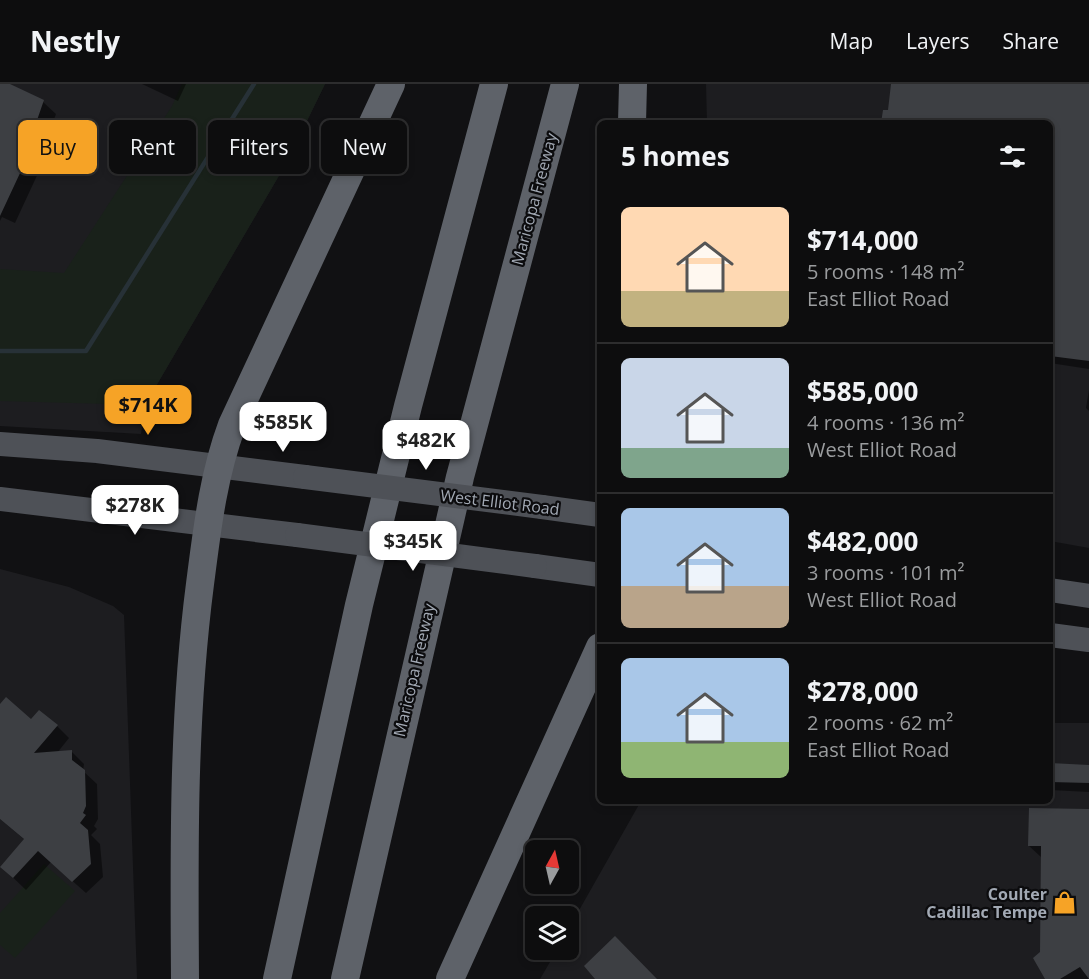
<!DOCTYPE html>
<html lang="en">
<head>
<meta charset="utf-8">
<style>
  :root { --surface:#0d0d0e; --page:#161617; --text:#f1f3f6; --muted:#9a9c9e; --line:#2d2d2e; --accent:#f6a326 }
  body { margin:0; font-family:"Open Sans",sans-serif; background:var(--page); color:var(--text); height:100vh; display:flex; flex-direction:column; font-size:22px; white-space:nowrap }
  * { box-sizing:border-box; margin:0 }
  p { font-size:20px; color:var(--muted) }
  .icon { flex:none; width:33px; height:33px; fill:none; stroke:currentColor; stroke-width:2; stroke-linecap:round; stroke-linejoin:round }
  .map { position:relative; flex:1; overflow:hidden }
  .details { position:absolute; left:597px; top:36px; width:456px; height:684px; display:flex; flex-direction:column; background:var(--surface); border-radius:9px; box-shadow:0 3px 9px #0003,0 0 0 2px var(--line) }
  .details>* { flex:none }
  .guide { position:absolute; left:18px; top:36px; width:489px; height:54px; display:flex; gap:12px }
  .needle { width:39px; rotate:8deg }
  .fabs { position:absolute; left:525px; top:756px; display:grid; gap:12px }
  .fabs a { display:grid; place-items:center; width:54px; height:54px; border-radius:9px; background:var(--surface); box-shadow:0 3px 9px #0003,0 0 0 2px var(--line); font-size:30px }
  .price { position:absolute; translate:-50% -51px; padding:0 14px; border-radius:12px; background:#fff; color:#222; font-size:20px; line-height:39px; filter:drop-shadow(0 2px 3px #0008) }
  .price::after { content:''; position:absolute; left:50%; top:36px; width:18px; height:14px; margin-left:-9px; background:inherit; clip-path:polygon(0 0,100% 0,50% 100%) }
  .price.active { background:var(--accent); color:#111 }
  ul { padding:0; list-style:none }
  li { display:flex; align-items:center; gap:18px; height:150px; padding:0 24px }
  li+li { border-top:2px solid var(--line) }
  li span { display:grid; place-items:center; flex:none; width:168px; height:120px; border-radius:9px; color:#555 }
  li>.icon { margin-inline-start:auto }
  span .icon { width:72px; height:72px; fill:#fffc; stroke-width:1 }
  li b { font-size:26px }
  h2 { display:flex; justify-content:space-between; align-items:center; height:72px; padding:0 24px; font-size:26px }
  .tag { padding:0 21px; border-radius:9px; background:var(--surface); box-shadow:0 3px 9px #0003,0 0 0 2px var(--line); font-size:21px; line-height:54px }
  .tag.active { background:var(--accent); color:#111 }
  header { display:flex; align-items:center; gap:36px; box-sizing:border-box; height:84px; padding:0 30px; background:var(--surface); border-bottom:2px solid var(--line) }
  header strong { font-size:28px }
  nav { display:flex; gap:33px; margin-inline-start:auto; font-size:21px }
  .map>svg:first-child { display:block }
</style>
</head>
<body>
<header>
<strong>Nestly</strong>
<nav><a>Map</a><a>Layers</a><a>Share</a></nav>
</header>
<div class="map">
<svg width="1089" height="895" viewBox="0 0 1089 895">
  <rect width="100%" height="100%" fill="#111113"/>
  <g fill="#1d1d20">
    <path d="M 0,0 L 325,0 L 287,78 L 145,321 L 141,350 L 0,342 Z"/>
    <path d="M 706,0 L 1089,0 L 1089,464 L 1050,457 L 1050,39 L 707,39 Z"/>
    <path d="M 0,485 L 69,503 L 113,522 L 124,531 L 137,895 L 0,895 Z"/>
    <path d="M 1050,639 L 1089,639 L 1089,895 L 540,895 L 557,866 L 568,866 L 569,844 L 641,717 L 1050,717 Z"/>
  </g>
  <g fill="#19211a">
    <path d="M 182,0 L 325,0 L 287,78 L 145,321 L 0,317 L 0,185 L 64,189 L 172,22 Z"/>
    <path d="M 44,780 L 75,807 L 15,874 L 0,861 L 0,829 Z"/>
  </g>
  <g fill="#0007">
    <path d="M 0,0 L 7,0 L 43,18 L 56,30 L 47,55 L 49,57 L 44,68 L 47,70 L 15,139 L 2,133 L 0,137 Z"/>
    <path d="M 142,0 L 186,0 L 178,17 Z"/>
    <path d="M 893,0 L 1089,0 L 1089,285 L 1050,279 L 1050,39 L 883,39 L 889,28 Z"/>
    <path d="M 1089,306 L 1089,327 L 1086,324 Z"/>
    <path d="M 0,622 L 31,637 L 57,642 L 69,654 L 57,669 L 72,668 L 84,680 L 83,687 L 97,700 L 98,735 L 94,742 L 97,745 L 91,751 L 100,760 L 103,793 L 86,809 L 51,778 L 26,806 L 1,782 L 25,756 L 0,735 Z"/>
    <path d="M 1050,681 L 1089,682 L 1089,708 L 1050,706 Z"/>
    <path d="M 1089,726 L 1089,895 L 1047,895 L 1042,869 L 1041,773 L 1029,762 Z"/>
  </g>
  <g fill="none" stroke-linecap="round" stroke-linejoin="round">
    <path stroke="#273137" stroke-width="4.5" d="M 0,267 L 86,267 L 254,0"/>
  </g>
  <g fill="#3d3f43">
    <path d="M 0,0 L 10,0 L 44,16 L 35,42 L 38,44 L 32,55 L 35,57 L 0,132 Z"/>
    <path d="M 891,0 L 1089,0 L 1089,277 L 1050,272 L 1050,39 L 881,39 L 883,26 L 888,26 Z"/>
    <path d="M 6,613 L 31,635 L 39,626 L 58,641 L 34,669 L 72,666 L 72,676 L 85,686 L 86,722 L 83,729 L 86,731 L 80,739 L 88,746 L 91,780 L 72,798 L 38,767 L 13,794 L 0,783 L 24,755 L 0,735 L 0,620 Z"/>
    <path d="M 1050,679 L 1089,681 L 1089,699 L 1050,698 Z"/>
    <path d="M 1029,724 L 1089,725 L 1089,895 L 1080,883 L 1060,895 L 1045,895 L 1033,874 L 1040,868 L 1041,762 L 1028,762 Z"/>
    <path d="M 615,852 L 657,895 L 595,895 L 584,882 Z"/>
  </g>
  <g fill="none" stroke-linecap="round" stroke-linejoin="round">
    <g stroke="#4e5157" stroke-width="24">
      <path d="M 0,360 L 97,367 L 305,393"/>
      <path d="M 0,415 L 297,451"/>
      <path d="M 542,423 L 600,431"/>
      <path d="M 535,482 L 600,491"/>
      <path d="M 1050,506 L 1089,512"/>
      <path d="M 1050,551 L 1089,556"/>
    </g>
    <g stroke="#5e6269" stroke-width="28">
      <path d="M 632,39 L 633,0"/>
      <path d="M 185,895 C 184,763 183,631 200,500 C 207,446 213,392 232,341 L 391,0"/>
      <path d="M 277,895 L 359,521 L 408,322 L 494,0"/>
      <path d="M 345,895 L 460,393 L 565,0"/>
      <path d="M 450,895 L 600,563"/>
    </g>
    <g stroke="#4e5157" stroke-width="24">
      <path d="M 305,393 L 542,423"/>
      <path d="M 297,451 L 535,482"/>
    </g>
  </g>
  <defs>
    <symbol id="shop-bare" viewBox="-9 -9 18 18"><path d="M-5-2.5h2.3a2.7 3.5 0 0 1 5.4 0H5L5.5 6h-11ZM-1.5-2.5h3a1.5 2.3 0 0 0-3 0Z" fill="#f6a326" stroke="#0c0c0e" stroke-width="2.5" paint-order="stroke"/></symbol>
  </defs>
  <g fill-rule="evenodd">
    <use href="#shop-bare" x="1048" y="802" width="33" height="33"/>
  </g>
  <g text-anchor="middle" stroke-width="4.5" stroke-linejoin="round" paint-order="stroke">
    <g font-size="16" fill="#a2a9b4" stroke="#0c0c0e">
      <text transform="translate(534 115) rotate(-75)" y="6">Maricopa Freeway</text>
      <text transform="translate(500 418) rotate(7)" y="6">West Elliot Road</text>
      <text transform="translate(414 586) rotate(-77)" y="6">Maricopa Freeway</text>
    </g>
    <g font-size="16" font-weight="bold" fill="#a2a9b4" stroke="#0c0c0e" text-anchor="end">
      <text x="1047" y="816">Coulter<tspan x="1047" dy="18">Cadillac Tempe</tspan></text>
    </g>
  </g>
</svg>
<div class="fabs">
<a><svg class="needle" viewBox="-14 -14 28 28"><path d="M0-13l5 13h-10z" fill="#e53935"/><path d="M0 13l5-13h-10z" fill="#9a9c9e"/></svg></a>
<a><svg class="icon" aria-label="layers" viewBox="0 0 24 24"><path d="M12 4l9 5-9 5-9-5zM3 14l9 5 9-5"/></svg></a>
</div>
<b class="price active" style="left:148px;top:352px">$714K</b>
<b class="price" style="left:283px;top:369px">$585K</b>
<b class="price" style="left:426px;top:387px">$482K</b>
<b class="price" style="left:135px;top:452px">$278K</b>
<b class="price" style="left:413px;top:488px">$345K</b>
<div class="guide">
<a class="tag active">Buy</a>
<a class="tag">Rent</a>
<a class="tag">Filters</a>
<a class="tag">New</a>
</div>
<section class="details">
<h2>5 homes<svg class="icon" aria-label="filters" viewBox="0 0 24 24"><path d="M4 7h16M4 17h16"/><circle cx="9" cy="7" r="2"/><circle cx="15" cy="17" r="2"/></svg></h2>
<ul>
<li><span style="background:linear-gradient(#ffd9b3 70%,#c2b280 0)"><svg class="icon" aria-label="home" viewBox="0 0 24 24"><path d="M3 11l9-7 9 7M6 9v11h12V9"/></svg></span><div><b>$714,000</b><p>5 rooms · 148 m²</p><p>East Elliot Road</p></div></li>
<li><span style="background:linear-gradient(#c9d6e8 75%,#7fa58c 0)"><svg class="icon" aria-label="home" viewBox="0 0 24 24"><path d="M3 11l9-7 9 7M6 9v11h12V9"/></svg></span><div><b>$585,000</b><p>4 rooms · 136 m²</p><p>West Elliot Road</p></div></li>
<li><span style="background:linear-gradient(#a9c7e8 65%,#b9a48a 0)"><svg class="icon" aria-label="home" viewBox="0 0 24 24"><path d="M3 11l9-7 9 7M6 9v11h12V9"/></svg></span><div><b>$482,000</b><p>3 rooms · 101 m²</p><p>West Elliot Road</p></div></li>
<li><span style="background:linear-gradient(#a9c7e8 70%,#8fb573 0)"><svg class="icon" aria-label="home" viewBox="0 0 24 24"><path d="M3 11l9-7 9 7M6 9v11h12V9"/></svg></span><div><b>$278,000</b><p>2 rooms · 62 m²</p><p>East Elliot Road</p></div></li>
</ul>
</section>
</div>
</body>
</html>
